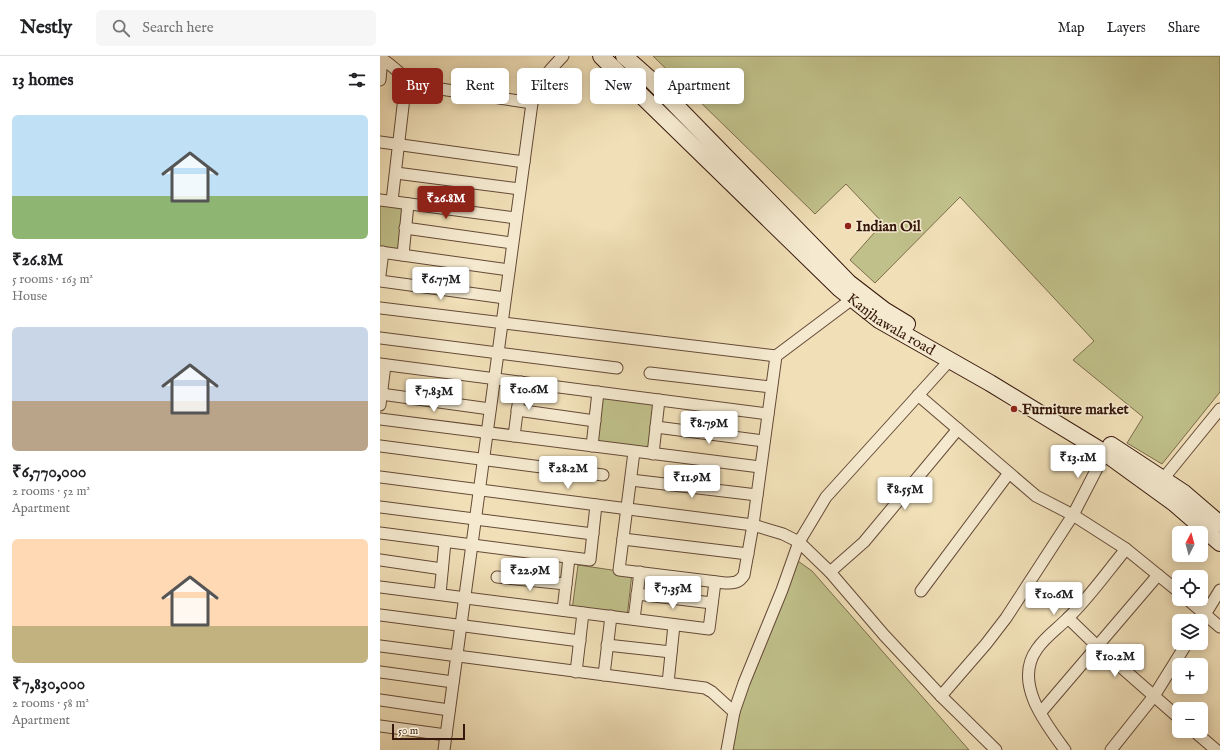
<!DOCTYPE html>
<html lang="en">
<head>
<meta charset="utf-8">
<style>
  :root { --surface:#fff; --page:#f6f6f6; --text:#202124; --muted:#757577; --line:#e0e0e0; --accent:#8f2418 }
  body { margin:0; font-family:"IM FELL English",serif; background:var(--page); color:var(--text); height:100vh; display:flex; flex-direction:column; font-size:15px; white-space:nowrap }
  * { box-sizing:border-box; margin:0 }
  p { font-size:13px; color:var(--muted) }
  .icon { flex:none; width:22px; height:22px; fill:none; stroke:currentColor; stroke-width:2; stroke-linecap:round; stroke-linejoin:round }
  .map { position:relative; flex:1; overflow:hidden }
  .panel { display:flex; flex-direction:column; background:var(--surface); width:380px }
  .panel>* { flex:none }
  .top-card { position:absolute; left:12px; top:12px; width:380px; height:36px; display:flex; gap:8px }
  .needle { width:26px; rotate:6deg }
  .controls { position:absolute; left:792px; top:470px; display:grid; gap:8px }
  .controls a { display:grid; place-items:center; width:36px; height:36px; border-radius:6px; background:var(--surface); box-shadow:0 2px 10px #0003; font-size:20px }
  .scale { position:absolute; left:12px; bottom:10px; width:73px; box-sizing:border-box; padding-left:4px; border:2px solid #37180c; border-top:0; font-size:11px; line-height:14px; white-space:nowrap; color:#37180c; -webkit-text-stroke:3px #f5ead0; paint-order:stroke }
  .price { position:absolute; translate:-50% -34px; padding:0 9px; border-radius:4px; background:#fff; color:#222; font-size:13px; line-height:26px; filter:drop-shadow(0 1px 2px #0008) }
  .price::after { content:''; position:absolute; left:50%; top:24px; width:12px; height:9px; margin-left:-6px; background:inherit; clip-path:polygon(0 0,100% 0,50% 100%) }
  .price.on { background:var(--accent); color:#fff }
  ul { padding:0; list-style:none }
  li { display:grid; align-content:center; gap:8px; height:212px; padding:0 12px }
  li span { display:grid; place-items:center; height:124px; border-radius:6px; color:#555 }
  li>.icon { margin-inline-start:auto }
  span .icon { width:72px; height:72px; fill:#fffc; stroke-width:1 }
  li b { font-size:17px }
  h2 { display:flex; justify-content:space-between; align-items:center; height:48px; padding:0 12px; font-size:17px }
  .chip { padding:0 14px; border-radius:6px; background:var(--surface); box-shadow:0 2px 10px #0003; font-size:14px; line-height:36px }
  .chip.on { background:var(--accent); color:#fff }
  header { display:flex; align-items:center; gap:24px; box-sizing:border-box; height:56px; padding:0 20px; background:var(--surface); border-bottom:1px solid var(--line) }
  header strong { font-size:19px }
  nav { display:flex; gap:22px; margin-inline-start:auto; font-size:14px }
  .search { width:280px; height:36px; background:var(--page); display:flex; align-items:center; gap:10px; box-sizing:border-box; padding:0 14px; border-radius:6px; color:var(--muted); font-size:15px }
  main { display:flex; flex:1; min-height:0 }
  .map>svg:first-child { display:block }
</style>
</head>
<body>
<header>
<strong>Nestly</strong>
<div class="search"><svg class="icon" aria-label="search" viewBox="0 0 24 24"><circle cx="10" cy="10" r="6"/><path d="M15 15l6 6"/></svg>Search here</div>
<nav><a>Map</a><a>Layers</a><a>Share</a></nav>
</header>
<main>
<section class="panel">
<h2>13 homes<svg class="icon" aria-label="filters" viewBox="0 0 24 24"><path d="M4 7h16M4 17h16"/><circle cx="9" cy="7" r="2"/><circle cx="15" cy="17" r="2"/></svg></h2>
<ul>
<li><span style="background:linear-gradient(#bfe0f5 65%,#8fb573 0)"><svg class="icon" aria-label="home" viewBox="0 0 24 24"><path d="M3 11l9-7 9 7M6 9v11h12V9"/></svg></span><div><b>₹26.8M</b><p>5 rooms · 163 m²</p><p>House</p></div></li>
<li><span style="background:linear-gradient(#c9d6e8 60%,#b9a48a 0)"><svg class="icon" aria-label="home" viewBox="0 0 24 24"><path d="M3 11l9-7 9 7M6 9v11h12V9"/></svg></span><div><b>₹6,770,000</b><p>2 rooms · 52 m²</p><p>Apartment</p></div></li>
<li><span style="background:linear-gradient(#ffd9b3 70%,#c2b280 0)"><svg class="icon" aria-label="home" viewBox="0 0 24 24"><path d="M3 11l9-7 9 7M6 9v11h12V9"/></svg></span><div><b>₹7,830,000</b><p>2 rooms · 58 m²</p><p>Apartment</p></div></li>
</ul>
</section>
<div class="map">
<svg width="840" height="694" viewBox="0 0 840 694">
  <rect width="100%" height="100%" fill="#f0dfb7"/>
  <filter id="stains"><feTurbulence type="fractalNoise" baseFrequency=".005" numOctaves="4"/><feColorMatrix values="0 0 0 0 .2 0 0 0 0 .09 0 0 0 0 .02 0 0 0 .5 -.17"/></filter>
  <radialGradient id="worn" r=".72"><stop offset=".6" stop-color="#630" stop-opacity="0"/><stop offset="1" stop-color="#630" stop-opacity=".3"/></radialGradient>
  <g fill="#c0c08a" stroke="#7c6c4b">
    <path d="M 273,0 L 840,0 L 840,336 L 782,408 L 747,387 L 763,361 L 693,304 L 714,285 L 580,141 L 495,227 L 470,204 L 503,167 L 466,128 L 435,158 Z"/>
    <path d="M 0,147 L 24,150 L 18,194 L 0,192 Z"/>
    <path d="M 221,342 L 276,348 L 270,393 L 215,386 Z"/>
    <path d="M 415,503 L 432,515 L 589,694 L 350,694 L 354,667 Z"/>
    <path d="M 198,509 L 252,517 L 247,561 L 192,554 Z"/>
  </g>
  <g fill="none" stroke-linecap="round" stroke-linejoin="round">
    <defs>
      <g id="street">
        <path d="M 0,2 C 16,10 23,25 41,30 L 152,47"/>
        <path d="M 0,24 L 2,3"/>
        <path d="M 0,86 L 144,106"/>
        <path d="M 16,117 L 140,133"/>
        <path d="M 0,144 L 136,162"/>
        <path d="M 12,145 L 26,24"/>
        <path d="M 25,172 L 132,187"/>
        <path d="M 0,196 L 129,214"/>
        <path d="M 23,199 L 28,148"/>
        <path d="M 0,219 L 3,196"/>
        <path d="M 0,225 L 125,242"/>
        <path d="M 0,252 L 396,300"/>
        <path d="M 0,282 L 237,312"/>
        <path d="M 0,308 L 388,358"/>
        <path d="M 270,317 L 391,331"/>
        <path d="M 1,338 L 110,353"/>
        <path d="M 538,339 L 656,440 L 693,459 L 746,493 L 799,536"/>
        <path d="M 0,349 L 5,309"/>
        <path d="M 137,354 L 215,365"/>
        <path d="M 0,363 L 380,411"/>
        <path d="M 276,371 L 384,385"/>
        <path d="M 134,380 L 141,326"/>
        <path d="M 0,390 L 223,419"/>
        <path d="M 212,390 L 218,336"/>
        <path d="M 254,396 L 239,514 L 345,527 C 354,527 359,527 364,519 L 373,469 L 396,300 L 472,243"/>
        <path d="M 273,398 L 279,344"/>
        <path d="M 0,421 L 373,469 L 403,478 L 419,486 L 450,516 L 504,579 L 561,640 L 616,694"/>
        <path d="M 251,424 L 377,439"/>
        <path d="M 779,428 L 840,353"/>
        <path d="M 0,451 L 213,478"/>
        <path d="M 0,477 L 210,504 L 216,449"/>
        <path d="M 243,483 L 368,498"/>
        <path d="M 0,504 L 62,513"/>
        <path d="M 450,516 L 484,486 L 578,373"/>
        <path d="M 117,521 L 186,528"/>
        <path d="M 0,531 L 329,573 L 335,526"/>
        <path d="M 541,535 L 629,417"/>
        <path d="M 60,538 L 65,486"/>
        <path d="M 257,538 L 332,547"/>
        <path d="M 807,543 L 840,571"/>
        <path d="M 183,554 L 189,502"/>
        <path d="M 0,559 L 200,585"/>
        <path d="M 688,562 L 716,589 L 799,662"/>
        <path d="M 254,563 L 260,516"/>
        <path d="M 821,565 L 840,534"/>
        <path d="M 227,589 L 291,596"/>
        <path d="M 0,590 L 325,632 L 332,636 L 354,656"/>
        <path d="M 0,616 L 73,626"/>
        <path d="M 196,616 L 203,557"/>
        <path d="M 224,619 L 231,560"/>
        <path d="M 288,627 L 294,569"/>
        <path d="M 561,640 L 606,588 L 626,562 L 693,459 L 725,397"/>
        <path d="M 0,644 L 69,654"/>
        <path d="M 661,656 L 778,519"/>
        <path d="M 0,670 L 66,679"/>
        <path d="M 814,675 L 836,694"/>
        <path d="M 64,694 L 152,47 C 155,28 171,13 183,0"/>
        <path d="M 347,694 L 354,656 L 364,627 L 402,534 L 419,486 L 446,441 L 570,304"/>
        <path d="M 685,694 C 665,667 633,626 657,593 C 665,581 677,573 687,563 C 709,542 727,516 746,493"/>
        <path d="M 731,694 L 774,640 L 807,587"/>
      </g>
      <g id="secondary">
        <path id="s1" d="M 221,0 L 460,233 L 499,264 L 610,327 L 725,397 L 794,447 L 840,487"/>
        <path d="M 244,0 L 270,23 L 469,227 L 504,254 L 527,268"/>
        <path d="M 731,389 L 804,437 L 840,468"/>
      </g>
    </defs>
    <use href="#street" stroke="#654a37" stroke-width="13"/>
    <use href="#secondary" stroke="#37180c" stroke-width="18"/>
    <use href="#street" stroke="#f5ead0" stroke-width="11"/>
    <use href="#secondary" stroke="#f5ead0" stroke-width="16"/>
  </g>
  <g fill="#8f2418" stroke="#f5ead0" stroke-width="1.5">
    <circle cx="468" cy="170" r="4"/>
    <circle cx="634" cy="353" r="4"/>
  </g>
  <g text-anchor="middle" stroke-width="3" stroke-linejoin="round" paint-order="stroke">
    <g font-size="15" font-weight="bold" fill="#37180c" stroke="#f5ead0" text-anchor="start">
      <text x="476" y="175">Indian Oil</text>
      <text x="642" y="358">Furniture market</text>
    </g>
    <g font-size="15" fill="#37180c" stroke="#f5ead0">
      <text dy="5" stroke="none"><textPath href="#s1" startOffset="396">Kanjhawala road</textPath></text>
    </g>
  </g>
  <rect width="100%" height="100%" filter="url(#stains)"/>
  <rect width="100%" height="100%" fill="url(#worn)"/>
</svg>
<div class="controls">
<a><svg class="needle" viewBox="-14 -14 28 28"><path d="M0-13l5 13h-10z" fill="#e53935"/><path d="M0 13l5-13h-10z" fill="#757577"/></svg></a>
<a><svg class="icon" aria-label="locate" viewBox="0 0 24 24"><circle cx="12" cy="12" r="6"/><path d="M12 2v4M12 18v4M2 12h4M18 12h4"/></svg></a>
<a><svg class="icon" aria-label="layers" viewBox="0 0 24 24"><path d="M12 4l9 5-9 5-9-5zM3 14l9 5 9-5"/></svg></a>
<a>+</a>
<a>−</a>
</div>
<div class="scale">50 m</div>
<b class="price on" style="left:66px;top:164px">₹26.8M</b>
<b class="price" style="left:61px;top:245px">₹6.77M</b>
<b class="price" style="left:149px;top:355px">₹10.6M</b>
<b class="price" style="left:54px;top:357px">₹7.83M</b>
<b class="price" style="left:329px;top:389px">₹8.79M</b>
<b class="price" style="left:698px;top:423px">₹13.1M</b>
<b class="price" style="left:188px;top:434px">₹28.2M</b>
<b class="price" style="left:312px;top:443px">₹11.9M</b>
<b class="price" style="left:525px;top:455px">₹8.55M</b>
<b class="price" style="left:150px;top:536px">₹22.9M</b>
<b class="price" style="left:293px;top:554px">₹7.35M</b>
<b class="price" style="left:674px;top:560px">₹10.6M</b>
<b class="price" style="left:735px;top:622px">₹10.2M</b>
<div class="top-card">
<a class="chip on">Buy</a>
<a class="chip">Rent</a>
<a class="chip">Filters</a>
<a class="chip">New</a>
<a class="chip">Apartment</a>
</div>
</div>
</main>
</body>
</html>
